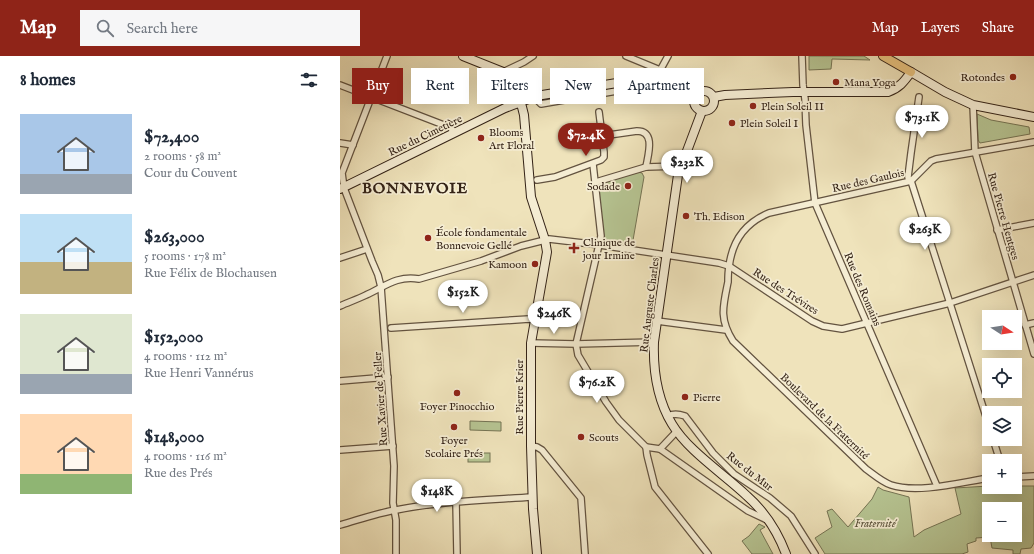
<!DOCTYPE html>
<html lang="en">
<head>
<meta charset="utf-8">
<style>
  :root { --surface:#fff; --page:#f6f6f7; --text:#1f2937; --muted:#747a83; --accent:#8f2418 }
  body { margin:0; font-family:"IM FELL English",serif; background:var(--page); color:var(--text); height:100vh; display:flex; flex-direction:column; font-size:15px; white-space:nowrap }
  * { box-sizing:border-box; margin:0 }
  p { font-size:13px; color:var(--muted) }
  .icon { flex:none; width:22px; height:22px; fill:none; stroke:currentColor; stroke-width:2; stroke-linecap:round; stroke-linejoin:round }
  .map { position:relative; flex:1; overflow:hidden }
  .drawer { display:flex; flex-direction:column; background:var(--surface); width:340px }
  .drawer>* { flex:none }
  .guide { position:absolute; left:12px; top:12px; width:380px; height:36px; display:flex; gap:8px }
  .needle { width:26px; rotate:102deg }
  .buttons { position:absolute; left:642px; top:254px; display:grid; gap:8px }
  .buttons a { display:grid; place-items:center; width:40px; height:40px; border-radius:0px; background:var(--surface); box-shadow:0 4px 16px #0002; font-size:20px }
  .price { position:absolute; translate:-50% -34px; padding:0 9px; border-radius:14px; background:#fff; color:#222; font-size:13px; line-height:26px; filter:drop-shadow(0 1px 2px #0008) }
  .price::after { content:''; position:absolute; left:50%; top:24px; width:12px; height:9px; margin-left:-6px; background:inherit; clip-path:polygon(0 0,100% 0,50% 100%) }
  .price.current { background:var(--accent); color:#fff }
  ul { padding:0; list-style:none }
  li { display:flex; align-items:center; gap:12px; height:100px; padding:0 20px }
  li span { display:grid; place-items:center; flex:none; width:112px; height:80px; border-radius:0px; color:#555 }
  li>.icon { margin-inline-start:auto }
  span .icon { width:48px; height:48px; fill:#fffc; stroke-width:1 }
  li b { font-size:17px }
  h2 { display:flex; justify-content:space-between; align-items:center; height:48px; padding:0 20px; font-size:17px }
  .chip { padding:0 14px; border-radius:0px; background:var(--surface); box-shadow:0 4px 16px #0002; font-size:14px; line-height:36px }
  .chip.current { background:var(--accent); color:#fff }
  header { display:flex; align-items:center; gap:24px; box-sizing:border-box; height:56px; padding:0 20px; background:var(--accent); color:#fff }
  header strong { font-size:19px }
  nav { display:flex; gap:22px; margin-inline-start:auto; font-size:14px }
  .search { width:280px; height:36px; background:var(--page); display:flex; align-items:center; gap:10px; box-sizing:border-box; padding:0 14px; border-radius:0px; color:var(--muted); font-size:15px }
  main { display:flex; flex:1; min-height:0 }
  .map>svg:first-child { display:block }
</style>
</head>
<body>
<header>
<strong>Map</strong>
<div class="search"><svg class="icon" aria-label="search" viewBox="0 0 24 24"><circle cx="10" cy="10" r="6"/><path d="M15 15l6 6"/></svg>Search here</div>
<nav><a>Map</a><a>Layers</a><a>Share</a></nav>
</header>
<main>
<section class="drawer">
<h2>8 homes<svg class="icon" aria-label="filters" viewBox="0 0 24 24"><path d="M4 7h16M4 17h16"/><circle cx="9" cy="7" r="2"/><circle cx="15" cy="17" r="2"/></svg></h2>
<ul>
<li><span style="background:linear-gradient(#a9c7e8 75%,#9aa5b1 0)"><svg class="icon" aria-label="home" viewBox="0 0 24 24"><path d="M3 11l9-7 9 7M6 9v11h12V9"/></svg></span><div><b>$72,400</b><p>2 rooms · 58 m²</p><p>Cour du Couvent</p></div></li>
<li><span style="background:linear-gradient(#bfe0f5 60%,#c2b280 0)"><svg class="icon" aria-label="home" viewBox="0 0 24 24"><path d="M3 11l9-7 9 7M6 9v11h12V9"/></svg></span><div><b>$263,000</b><p>5 rooms · 178 m²</p><p>Rue Félix de Blochausen</p></div></li>
<li><span style="background:linear-gradient(#dfe7d0 75%,#9aa5b1 0)"><svg class="icon" aria-label="home" viewBox="0 0 24 24"><path d="M3 11l9-7 9 7M6 9v11h12V9"/></svg></span><div><b>$152,000</b><p>4 rooms · 112 m²</p><p>Rue Henri Vannérus</p></div></li>
<li><span style="background:linear-gradient(#ffd9b3 75%,#8fb573 0)"><svg class="icon" aria-label="home" viewBox="0 0 24 24"><path d="M3 11l9-7 9 7M6 9v11h12V9"/></svg></span><div><b>$148,000</b><p>4 rooms · 116 m²</p><p>Rue des Prés</p></div></li>
</ul>
</section>
<div class="map">
<svg width="694" height="498" viewBox="0 0 694 498">
  <rect width="100%" height="100%" fill="#efe3bb"/>
  <filter id="stains"><feTurbulence type="fractalNoise" baseFrequency=".005" numOctaves="4"/><feColorMatrix values="0 0 0 0 .2 0 0 0 0 .09 0 0 0 0 .02 0 0 0 .5 -.17"/></filter>
  <radialGradient id="worn" r=".72"><stop offset=".6" stop-color="#630" stop-opacity="0"/><stop offset="1" stop-color="#630" stop-opacity=".3"/></radialGradient>
  <g fill="#b6c492" stroke="#757454" fill-rule="evenodd">
    <path d="M 469,0 L 524,0 L 530,4 L 492,3 L 491,13 L 469,14 Z"/>
    <path d="M 637,58 L 651,64 L 689,71 L 690,78 L 640,87 L 638,84 Z"/>
    <path d="M 298,116 L 302,117 L 304,121 L 292,190 L 266,185 L 264,183 L 259,138 L 260,131 L 265,126 Z"/>
    <path d="M 130,365 L 161,366 L 161,375 L 130,374 Z"/>
    <rect x="128" y="397" width="22" height="9"/>
    <path d="M 649,430 L 694,430 L 694,487 L 691,492 L 681,493 L 680,498 L 673,498 L 673,494 L 652,492 L 650,481 L 636,482 L 636,485 L 627,488 L 628,496 L 622,498 L 485,498 L 475,482 L 492,471 L 487,455 L 492,453 L 508,471 L 532,443 L 538,431 L 543,434 L 569,441 L 574,481 L 584,474 L 621,458 L 615,432 ZM 649,453 L 675,453 L 675,479 L 649,479 Z"/>
    <path d="M 419,468 L 425,471 L 420,474 L 433,498 L 412,498 L 402,485 L 409,480 Z"/>
  </g>
  <g fill="none" stroke-linecap="round" stroke-linejoin="round">
    <defs>
      <g id="street">
        <path d="M 47,0 L 2,117 L 4,132 L 32,205 L 38,219 L 41,231 L 54,410 L 53,447 L 56,464 L 56,498"/>
        <path d="M 286,0 L 320,14"/>
        <path d="M 462,0 L 463,29 L 465,43 L 466,69 L 475,147 L 597,430"/>
        <path d="M 163,16 L 184,6 L 193,0"/>
        <path d="M 0,29 L 109,71 L 115,76"/>
        <path d="M 316,29 L 317,20 L 328,0"/>
        <path d="M 196,40 L 198,45 L 201,48 L 300,31 L 305,27"/>
        <path d="M 633,49 L 635,96 L 694,298"/>
        <path d="M 262,80 L 297,75 C 316,75 308,99 306,111"/>
        <path d="M 0,87 L 13,89"/>
        <path d="M 253,108 L 261,180 L 236,288 L 238,299 L 266,346 L 279,364 L 306,391 L 320,393 L 408,455 L 427,464"/>
        <path d="M 197,124 L 215,121 L 261,104 L 264,101 L 264,96 L 259,56"/>
        <path d="M 569,125 L 568,121 L 571,97 L 579,41"/>
        <path d="M 571,125 L 649,370"/>
        <path d="M 256,126 L 306,111 L 341,110"/>
        <path d="M 657,174 L 694,167"/>
        <path d="M 0,202 L 27,193"/>
        <path d="M 0,250 C 9,246 18,243 26,239 C 44,231 57,219 79,223 L 141,205 L 181,190 L 209,183 L 260,189 L 379,207 L 389,210 L 472,265 L 483,270 L 502,273 L 610,247 L 694,219"/>
        <path d="M 317,265 L 386,274"/>
        <path d="M 685,269 L 694,267"/>
        <path d="M 51,272 L 189,263 L 195,264"/>
        <path d="M 191,287 L 236,288 L 314,286"/>
        <path d="M 0,325 L 48,321"/>
        <path d="M 328,360 C 334,357 339,358 345,360 L 373,397 L 394,418 L 430,442 L 451,460 L 475,498"/>
        <path d="M 653,383 L 660,405"/>
        <path d="M 191,390 L 197,391 L 202,394 L 241,442 L 245,498"/>
        <path d="M 306,391 L 307,399 L 315,431 L 368,498"/>
        <path d="M 320,393 L 337,375"/>
        <path d="M 0,394 L 53,390"/>
        <path d="M 675,421 L 694,420"/>
        <path d="M 649,422 C 622,426 578,438 551,429 C 542,426 533,418 526,413 L 393,285 C 379,263 383,250 388,226 C 388,221 388,216 389,211 C 392,185 405,167 429,157 L 571,125 L 591,105 L 596,103 L 694,86"/>
        <path d="M 116,446 L 117,498"/>
        <path d="M 0,469 C 18,464 37,457 56,454 C 100,445 147,444 192,441"/>
      </g>
      <g id="secondary">
        <path d="M 123,0 L 163,16 L 182,51 L 184,59 L 191,141 L 205,184 L 207,196 L 191,287 L 191,390 L 193,453 L 197,498"/>
        <circle cx="364" cy="45" r="10"/>
        <path d="M 374,41 L 385,39 L 453,36 L 548,36 C 559,32 564,26 571,16 L 605,36 L 633,49 L 694,61"/>
        <path d="M 362,55 L 338,119 L 314,286 C 313,314 317,343 332,368 C 348,395 384,418 407,440 C 424,455 438,477 446,498"/>
        <path d="M 0,133 L 165,52 L 196,40 L 283,26 L 305,27 L 349,36 L 355,39"/>
      </g>
      <path id="primary" d="M 543,0 L 571,16"/>
    </defs>
    <use href="#street" stroke="#635340" stroke-width="8"/>
    <use href="#secondary" stroke="#342317" stroke-width="10"/>
    <use href="#primary" stroke="#342317" stroke-width="10"/>
    <use href="#street" stroke="#f5edd3" stroke-width="5.5"/>
    <use href="#secondary" stroke="#f5edd3" stroke-width="8"/>
    <use href="#primary" stroke="#e8c27e" stroke-width="8"/>
  </g>
  <g fill="#8f2418" stroke="#f5edd3" stroke-width="1.5">
    <circle cx="673" cy="21" r="4"/>
    <circle cx="496" cy="26" r="4"/>
    <circle cx="413" cy="50" r="4"/>
    <circle cx="392" cy="67" r="4"/>
    <circle cx="141" cy="82" r="4"/>
    <circle cx="288" cy="130" r="4"/>
    <circle cx="346" cy="160" r="4"/>
    <circle cx="88" cy="182" r="4"/>
    <path d="M232 186h4v4h4v4h-4v4h-4v-4h-4v-4h4z"/>
    <circle cx="195" cy="208" r="4"/>
    <circle cx="117" cy="337" r="4"/>
    <circle cx="345" cy="341" r="4"/>
    <circle cx="114" cy="371" r="4"/>
    <circle cx="241" cy="381" r="4"/>
  </g>
  <g text-anchor="middle" stroke-width="3.5" stroke-linejoin="round" paint-order="stroke">
    <g font-size="11" fill="#342317" stroke="#f5edd3" text-anchor="start">
      <text x="665" y="25" text-anchor="end">Rotondes</text>
      <text x="504" y="30">Mana Yoga</text>
      <text x="421" y="54">Plein Soleil II</text>
      <text x="400" y="71">Plein Soleil I</text>
      <text x="149" y="80">Blooms<tspan x="149" dy="13">Art Floral</tspan></text>
      <text x="280" y="134" text-anchor="end">Sodade</text>
      <text x="354" y="164">Th. Edison</text>
      <text x="96" y="180">École fondamentale<tspan x="96" dy="13">Bonnevoie Gellé</tspan></text>
      <text x="243" y="190">Clinique de<tspan x="243" dy="13">jour Irmine</tspan></text>
      <text x="187" y="212" text-anchor="end">Kamoon</text>
      <text x="353" y="345">Pierre</text>
      <text x="117" y="354" text-anchor="middle">Foyer Pinocchio</text>
      <text x="249" y="385">Scouts</text>
      <text x="114" y="388" text-anchor="middle">Foyer<tspan x="114" dy="13">Scolaire Prés</tspan></text>
    </g>
    <g font-size="11" fill="#342317" stroke="#f5edd3">
      <text transform="translate(85 79) rotate(-26)" y="4">Rue du Cimetière</text>
      <text transform="translate(528 124) rotate(-13)" y="4">Rue des Gaulois</text>
      <text transform="translate(664 160) rotate(74)" y="4">Rue Pierre Hentges</text>
      <text transform="translate(523 233) rotate(67)" y="4">Rue des Romains</text>
      <text transform="translate(446 235) rotate(33)" y="4">Rue des Trévires</text>
      <text transform="translate(309 249) rotate(-83)" y="4">Rue Auguste Charles</text>
      <text transform="translate(179 341) rotate(-90)" y="4">Rue Pierre Krier</text>
      <text transform="translate(40 343) rotate(-94)" y="4">Rue Xavier de Feller</text>
      <text transform="translate(485 360) rotate(44)" y="4">Boulevard de la Fraternité</text>
      <text transform="translate(410 415) rotate(38)" y="4">Rue du Mur</text>
    </g>
    <g font-size="11" font-style="italic" fill="#5b533c" stroke="#f5edd3">
      <text x="535" y="471">Fraternité</text>
    </g>
    <g font-size="15" font-weight="bold" letter-spacing="1" fill="#342317" stroke="#f5edd3">
      <text x="75" y="137">BONNEVOIE</text>
    </g>
  </g>
  <rect width="100%" height="100%" filter="url(#stains)"/>
  <rect width="100%" height="100%" fill="url(#worn)"/>
</svg>
<div class="buttons">
<a><svg class="needle" viewBox="-14 -14 28 28"><path d="M0-13l5 13h-10z" fill="#e53935"/><path d="M0 13l5-13h-10z" fill="#747a83"/></svg></a>
<a><svg class="icon" aria-label="locate" viewBox="0 0 24 24"><circle cx="12" cy="12" r="6"/><path d="M12 2v4M12 18v4M2 12h4M18 12h4"/></svg></a>
<a><svg class="icon" aria-label="layers" viewBox="0 0 24 24"><path d="M12 4l9 5-9 5-9-5zM3 14l9 5 9-5"/></svg></a>
<a>+</a>
<a>−</a>
</div>
<b class="price" style="left:582px;top:83px">$73.1K</b>
<b class="price current" style="left:246px;top:101px">$72.4K</b>
<b class="price" style="left:347px;top:128px">$232K</b>
<b class="price" style="left:585px;top:195px">$263K</b>
<b class="price" style="left:123px;top:258px">$152K</b>
<b class="price" style="left:214px;top:279px">$246K</b>
<b class="price" style="left:257px;top:348px">$76.2K</b>
<b class="price" style="left:97px;top:457px">$148K</b>
<div class="guide">
<a class="chip current">Buy</a>
<a class="chip">Rent</a>
<a class="chip">Filters</a>
<a class="chip">New</a>
<a class="chip">Apartment</a>
</div>
</div>
</main>
</body>
</html>
